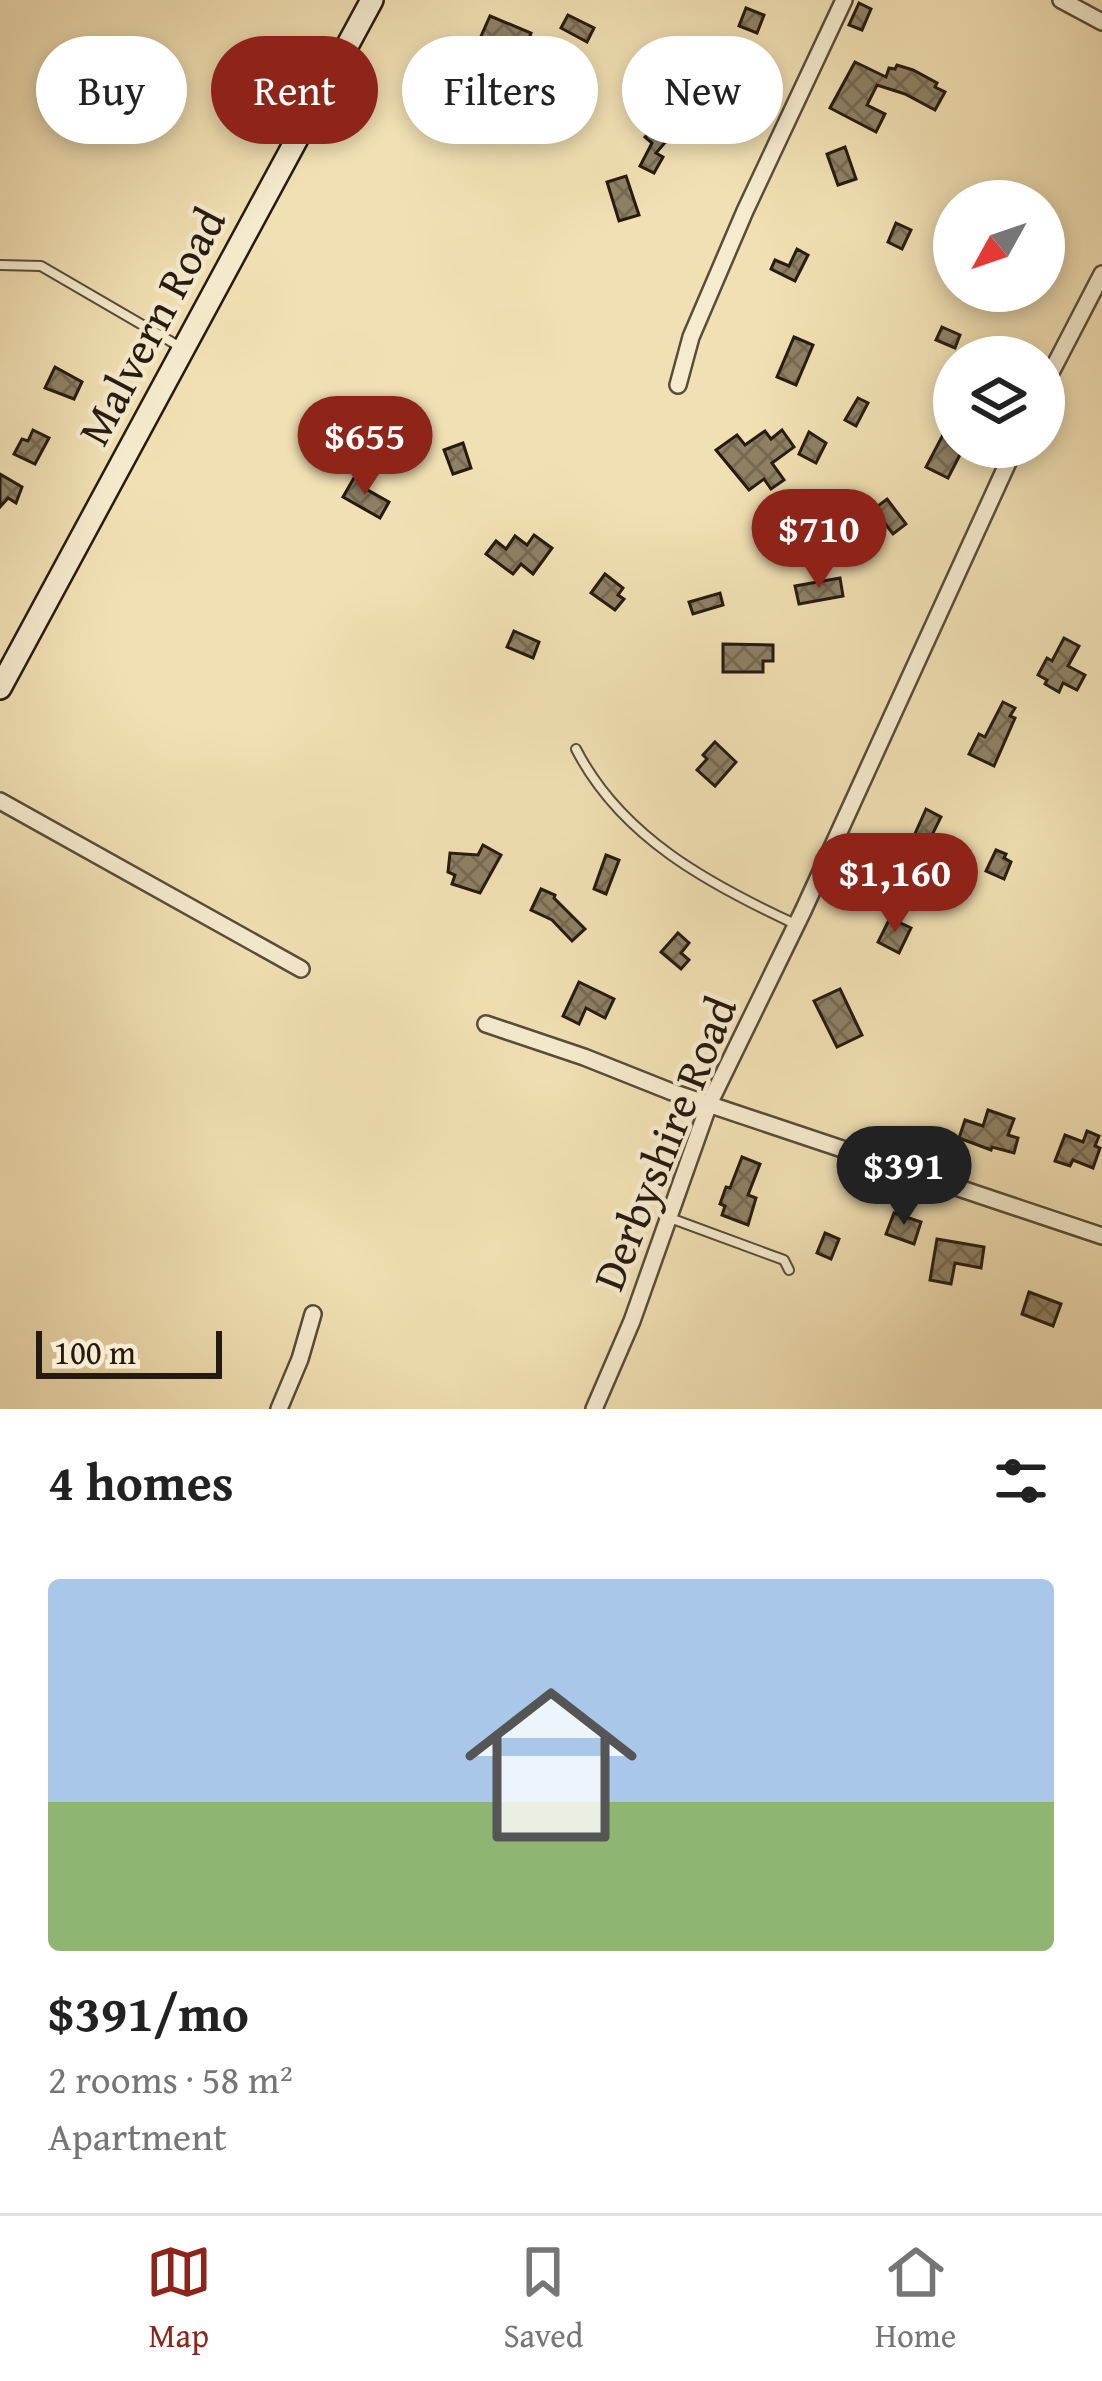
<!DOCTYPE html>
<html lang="en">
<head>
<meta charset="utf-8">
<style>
  :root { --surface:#fff; --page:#f2f2f2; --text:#222; --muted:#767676; --line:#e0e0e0; --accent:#8f2418 }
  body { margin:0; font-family:"Gentium Book Plus",serif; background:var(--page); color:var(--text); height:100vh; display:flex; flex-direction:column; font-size:45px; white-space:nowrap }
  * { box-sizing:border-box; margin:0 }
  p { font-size:39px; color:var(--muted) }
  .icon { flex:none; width:66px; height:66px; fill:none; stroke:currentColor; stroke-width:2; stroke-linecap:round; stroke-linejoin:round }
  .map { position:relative; height:1409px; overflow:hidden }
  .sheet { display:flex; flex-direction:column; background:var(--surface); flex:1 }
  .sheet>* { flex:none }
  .top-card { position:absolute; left:36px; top:36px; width:1032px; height:108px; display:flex; gap:24px }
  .needle { width:78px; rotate:230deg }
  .tools { position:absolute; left:933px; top:180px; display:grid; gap:24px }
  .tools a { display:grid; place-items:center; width:132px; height:132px; border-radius:50%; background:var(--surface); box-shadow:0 6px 18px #0003; font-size:60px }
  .scale { position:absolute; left:36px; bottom:30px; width:186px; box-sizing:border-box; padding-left:12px; border:6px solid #251a11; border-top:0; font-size:33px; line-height:42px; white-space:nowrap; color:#251a11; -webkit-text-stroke:9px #f6ebce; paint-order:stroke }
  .price { position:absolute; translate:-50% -102px; padding:0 27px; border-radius:42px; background:var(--accent); color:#fff; font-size:39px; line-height:78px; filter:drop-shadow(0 3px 6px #0008) }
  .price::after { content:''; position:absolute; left:50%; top:72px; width:36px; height:27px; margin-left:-18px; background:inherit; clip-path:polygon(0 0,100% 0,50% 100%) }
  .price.active { background:#222; color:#fff }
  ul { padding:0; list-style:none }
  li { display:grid; align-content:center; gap:24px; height:636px; padding:0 48px }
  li+li { border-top:3px solid var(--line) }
  li span { display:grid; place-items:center; height:372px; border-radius:12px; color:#555 }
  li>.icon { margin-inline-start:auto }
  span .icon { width:216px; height:216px; fill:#fffc; stroke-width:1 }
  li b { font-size:51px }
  h2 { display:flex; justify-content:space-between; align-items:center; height:144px; padding:0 48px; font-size:51px }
  .tag { padding:0 42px; border-radius:54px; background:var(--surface); box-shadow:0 6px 18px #0003; font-size:42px; line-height:108px }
  .tag.active { background:var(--accent); color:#fff }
  .menu { display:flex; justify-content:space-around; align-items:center; height:168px; border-top:3px solid var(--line); background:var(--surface); font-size:33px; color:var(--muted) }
  .menu a { display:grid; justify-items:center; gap:6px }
  .menu .active { color:var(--accent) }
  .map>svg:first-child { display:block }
</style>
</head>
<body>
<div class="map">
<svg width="1102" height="1409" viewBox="0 0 1102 1409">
  <defs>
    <pattern id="building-cross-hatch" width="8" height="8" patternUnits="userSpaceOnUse" patternTransform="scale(3)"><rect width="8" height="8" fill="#8f8165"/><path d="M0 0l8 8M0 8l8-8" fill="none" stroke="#756952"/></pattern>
  </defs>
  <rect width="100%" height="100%" fill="#f1e0b3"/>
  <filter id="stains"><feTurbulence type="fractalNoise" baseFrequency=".00167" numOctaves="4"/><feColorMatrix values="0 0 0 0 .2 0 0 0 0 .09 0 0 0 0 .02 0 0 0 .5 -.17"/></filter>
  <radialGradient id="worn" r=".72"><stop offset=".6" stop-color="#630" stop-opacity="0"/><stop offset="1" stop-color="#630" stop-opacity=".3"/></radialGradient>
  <g fill="url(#building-cross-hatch)" stroke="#251a11" stroke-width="3">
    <path d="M 859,3 L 871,9 L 862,30 L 849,25 Z"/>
    <path d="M 746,8 L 764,15 L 757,33 L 739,26 Z"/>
    <path d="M 568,15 L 594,28 L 587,42 L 561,28 Z"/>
    <path d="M 490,16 L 531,33 L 526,47 L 509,40 L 508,45 L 500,41 L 496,51 L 478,43 Z"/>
    <path d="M 718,60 L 730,71 L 717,86 L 705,75 Z"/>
    <path d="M 855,62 L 886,77 L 889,68 L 895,69 L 897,65 L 913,70 L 937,83 L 935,87 L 945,92 L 935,110 L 905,94 L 877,85 L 867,105 L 885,114 L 876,132 L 830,108 Z"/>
    <path d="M 550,88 L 563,95 L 553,116 L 539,109 Z"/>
    <path d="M 659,120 L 674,132 L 656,153 L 663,157 L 654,173 L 640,166 L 652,143 L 645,137 Z"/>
    <path d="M 845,147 L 856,179 L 838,185 L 827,154 Z"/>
    <path d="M 626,176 L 639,215 L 619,221 L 607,182 Z"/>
    <path d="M 896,223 L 911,230 L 902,249 L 888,242 Z"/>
    <path d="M 797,249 L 808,255 L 795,281 L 771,269 L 775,260 L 789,266 Z"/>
    <path d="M 942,327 L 960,335 L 955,348 L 936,340 Z"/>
    <path d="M 794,337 L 813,345 L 796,385 L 777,377 Z"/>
    <path d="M 55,367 L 82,382 L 74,399 L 45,388 Z"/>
    <path d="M 858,398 L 868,403 L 856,426 L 845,420 Z"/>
    <path d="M 33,430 L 49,438 L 35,464 L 14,454 L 22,439 L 28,441 Z"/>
    <path d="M 782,430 L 794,447 L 772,463 L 784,480 L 771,489 L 764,479 L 749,490 L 716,450 L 737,435 L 745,445 L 765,431 L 771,439 Z"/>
    <path d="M 945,431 L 954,435 L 954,447 L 964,447 L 948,478 L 926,467 Z"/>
    <path d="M 809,432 L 826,443 L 816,463 L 799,454 Z"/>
    <path d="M 463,443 L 471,468 L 453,474 L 444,450 Z"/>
    <path d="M 0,474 L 22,487 L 16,503 L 8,498 L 0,507 Z"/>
    <path d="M 355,476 L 368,484 L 366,489 L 389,502 L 380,518 L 343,497 Z"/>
    <path d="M 887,499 L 906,524 L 893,534 L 874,509 Z"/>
    <path d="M 534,535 L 552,548 L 533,574 L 521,564 L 513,574 L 486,554 L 496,541 L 506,549 L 515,536 L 527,545 Z"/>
    <path d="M 605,574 L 623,588 L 618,595 L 624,599 L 615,610 L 591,593 Z"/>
    <path d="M 840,578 L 843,596 L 799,604 L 795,586 Z"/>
    <path d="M 720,593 L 723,605 L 693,614 L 689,602 Z"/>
    <path d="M 514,631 L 539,642 L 533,658 L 507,647 Z"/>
    <path d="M 1064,638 L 1079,646 L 1068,666 L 1085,675 L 1077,690 L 1063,683 L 1059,692 L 1045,684 L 1047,680 L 1038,675 L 1047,658 L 1052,661 Z"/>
    <path d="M 723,644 L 773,645 L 773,661 L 763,661 L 763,672 L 723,672 Z"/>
    <path d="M 1003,702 L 1015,708 L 1010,716 L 1015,718 L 994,766 L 969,754 L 979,734 L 985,737 Z"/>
    <path d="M 715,742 L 736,762 L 715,786 L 697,770 L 707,759 L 703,755 Z"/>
    <path d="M 926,809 L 941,817 L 918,863 L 905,856 Z"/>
    <path d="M 483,845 L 501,855 L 480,893 L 452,884 L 455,875 L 448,872 L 450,853 L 478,855 Z"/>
    <path d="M 996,850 L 1006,854 L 1004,858 L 1011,862 L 1004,879 L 986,871 Z"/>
    <path d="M 606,855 L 619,860 L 606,894 L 594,889 Z"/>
    <path d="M 541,889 L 555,895 L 554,898 L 585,929 L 572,941 L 552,920 L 531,910 Z"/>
    <path d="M 890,918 L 911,928 L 899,953 L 878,942 Z"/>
    <path d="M 678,933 L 689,943 L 681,953 L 689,960 L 681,969 L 661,952 Z"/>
    <path d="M 579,982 L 614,999 L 605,1018 L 586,1008 L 579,1024 L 563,1016 Z"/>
    <path d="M 840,989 L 862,1035 L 837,1047 L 814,1001 Z"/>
    <path d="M 988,1110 L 1014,1119 L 1008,1135 L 1018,1138 L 1014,1153 L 992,1147 L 991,1150 L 959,1138 L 965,1120 L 983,1126 Z"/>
    <path d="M 1087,1131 L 1099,1136 L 1095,1146 L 1100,1148 L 1093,1168 L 1073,1160 L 1070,1166 L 1055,1161 L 1065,1135 L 1083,1142 Z"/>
    <path d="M 742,1157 L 760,1164 L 748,1195 L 756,1198 L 748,1225 L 722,1215 L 725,1206 L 720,1204 L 726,1187 L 730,1188 Z"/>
    <path d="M 894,1213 L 921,1222 L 914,1244 L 886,1234 Z"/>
    <path d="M 825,1233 L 839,1239 L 831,1259 L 817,1253 Z"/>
    <path d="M 937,1239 L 984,1247 L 981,1268 L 955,1263 L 951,1284 L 930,1280 Z"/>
    <path d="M 1029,1292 L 1061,1304 L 1053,1326 L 1022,1314 Z"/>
  </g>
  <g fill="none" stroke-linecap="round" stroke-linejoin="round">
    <defs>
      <g id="lane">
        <path d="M 0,265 L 41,266 L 182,348"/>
        <path d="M 576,749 C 621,837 709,884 795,924"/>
        <path d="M 670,1218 L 784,1260 L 789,1270"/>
      </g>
      <g id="street">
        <path d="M 1061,0 L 1102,22"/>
        <path d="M 678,385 L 691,337 L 745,211 L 844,0"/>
        <path d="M 1044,386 L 1102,274"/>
        <path d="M 0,801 L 301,969"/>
        <path d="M 486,1024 L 584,1057 L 672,1092 L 1102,1236"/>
        <path d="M 279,1409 L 300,1359 L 313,1314"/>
        <path d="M 594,1409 L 632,1321 L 709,1104 L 803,911 L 1015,447"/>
      </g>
      <path id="secondary" d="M 0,688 L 372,0"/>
    </defs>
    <use href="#lane" stroke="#584c3a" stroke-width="12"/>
    <use href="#street" stroke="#584c3a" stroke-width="20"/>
    <use href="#secondary" stroke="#251a11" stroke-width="26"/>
    <use href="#lane" stroke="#f6ebce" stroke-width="8"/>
    <use href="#street" stroke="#f6ebce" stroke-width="15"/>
    <use href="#secondary" stroke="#f6ebce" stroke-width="21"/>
  </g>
  <g text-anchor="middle" stroke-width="9" stroke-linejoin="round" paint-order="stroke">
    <g font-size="45" fill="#251a11" stroke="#f6ebce">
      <text transform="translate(151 326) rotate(-62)" y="16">Malvern Road</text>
      <text transform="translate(664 1143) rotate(-68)" y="16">Derbyshire Road</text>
    </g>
  </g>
  <rect width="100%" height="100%" filter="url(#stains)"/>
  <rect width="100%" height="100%" fill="url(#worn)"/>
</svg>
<div class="tools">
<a><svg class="needle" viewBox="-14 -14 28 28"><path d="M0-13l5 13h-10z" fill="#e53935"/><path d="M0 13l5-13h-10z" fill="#767676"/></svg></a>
<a><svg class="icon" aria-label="layers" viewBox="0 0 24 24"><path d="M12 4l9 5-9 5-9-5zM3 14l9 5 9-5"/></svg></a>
</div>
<div class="scale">100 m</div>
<b class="price" style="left:365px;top:498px">$655</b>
<b class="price" style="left:819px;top:591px">$710</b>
<b class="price" style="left:895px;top:935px">$1,160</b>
<b class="price active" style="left:904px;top:1228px">$391</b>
<div class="top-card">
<a class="tag">Buy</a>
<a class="tag active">Rent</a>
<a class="tag">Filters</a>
<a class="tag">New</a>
</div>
</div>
<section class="sheet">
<h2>4 homes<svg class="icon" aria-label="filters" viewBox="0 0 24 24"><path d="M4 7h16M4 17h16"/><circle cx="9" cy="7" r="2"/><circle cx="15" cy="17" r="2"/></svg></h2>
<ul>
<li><span style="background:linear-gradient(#a9c7e8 60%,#8fb573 0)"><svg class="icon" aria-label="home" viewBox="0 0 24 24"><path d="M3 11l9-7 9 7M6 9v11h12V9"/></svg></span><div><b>$391/mo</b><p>2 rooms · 58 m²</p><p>Apartment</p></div></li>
</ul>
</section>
<nav class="menu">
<a class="active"><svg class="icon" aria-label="map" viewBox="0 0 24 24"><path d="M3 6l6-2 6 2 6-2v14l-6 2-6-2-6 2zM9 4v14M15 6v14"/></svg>Map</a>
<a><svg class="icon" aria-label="saved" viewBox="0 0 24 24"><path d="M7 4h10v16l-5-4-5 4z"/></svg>Saved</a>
<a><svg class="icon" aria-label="home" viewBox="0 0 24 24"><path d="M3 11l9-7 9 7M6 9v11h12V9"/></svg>Home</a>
</nav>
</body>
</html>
